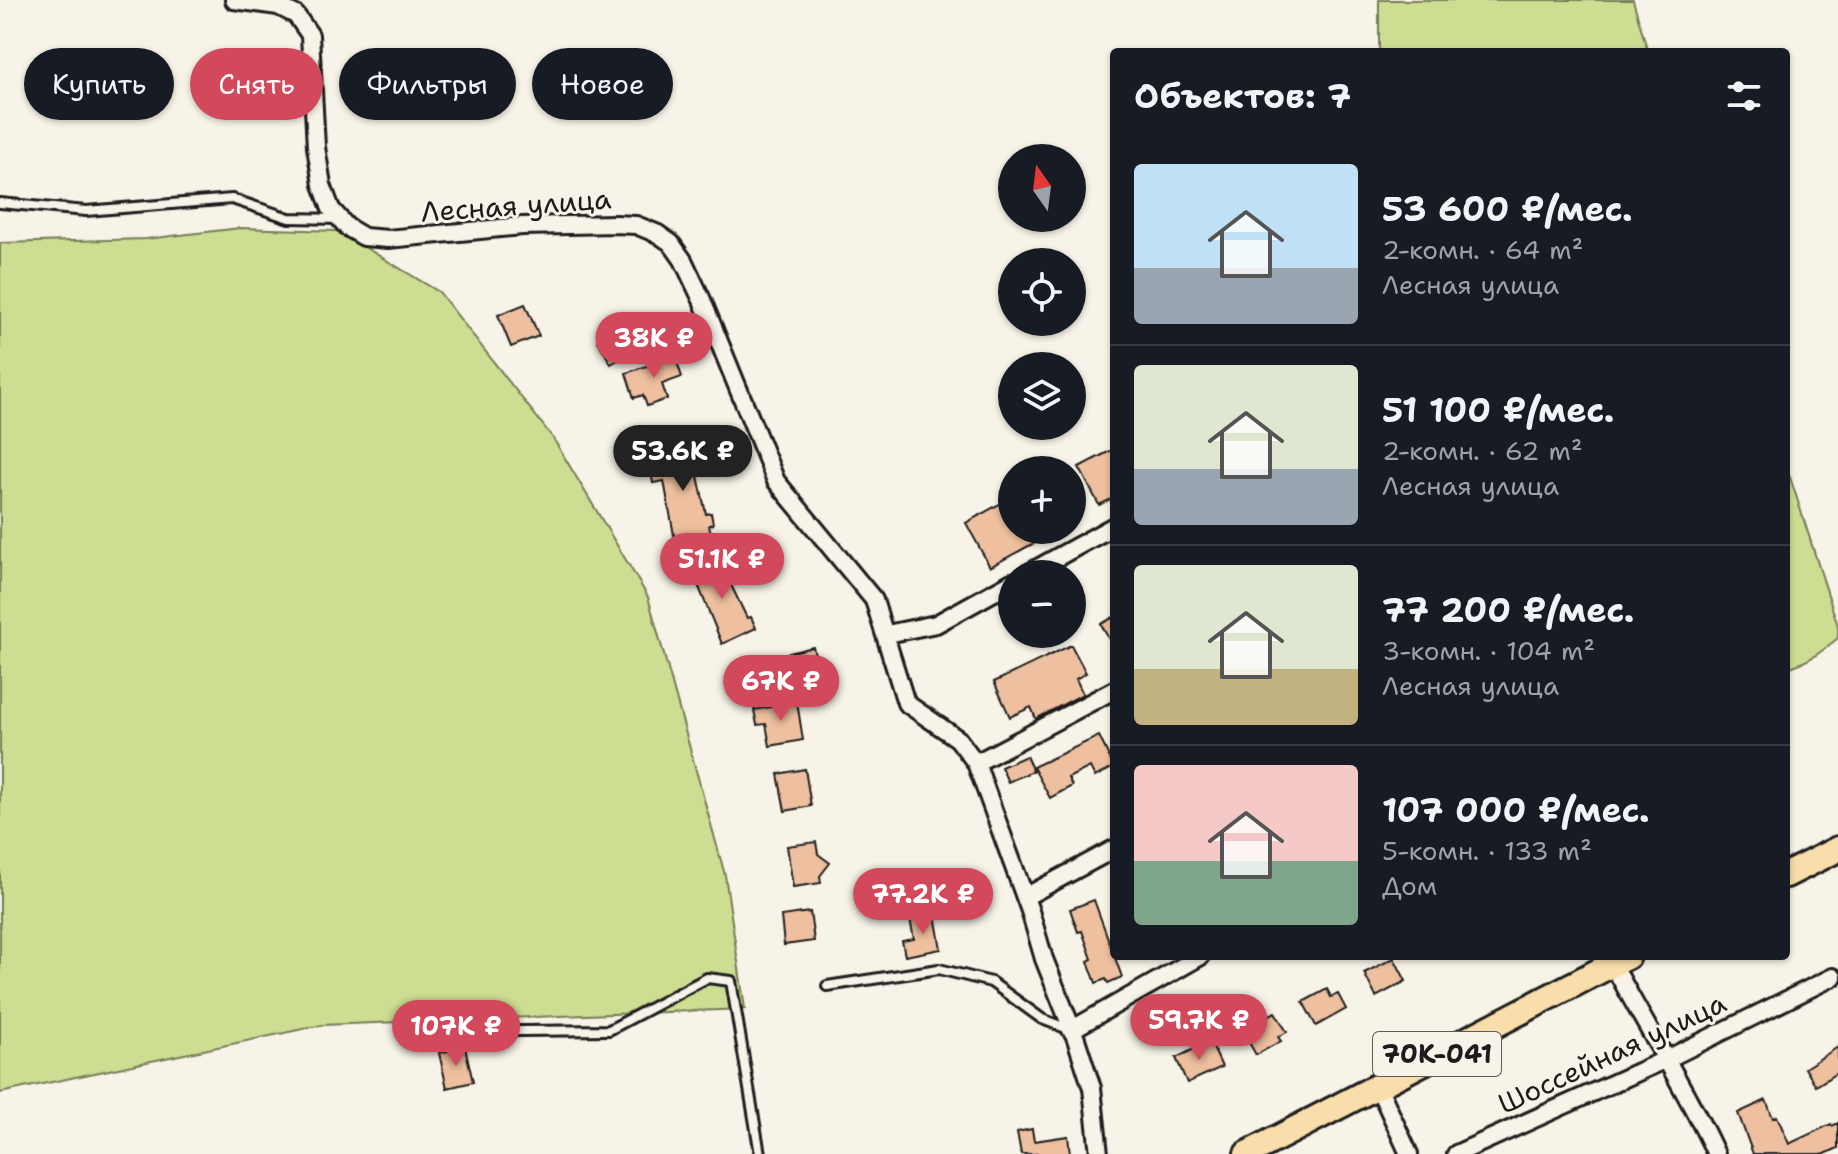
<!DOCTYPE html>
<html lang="ru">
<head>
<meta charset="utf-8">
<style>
  :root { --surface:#171b24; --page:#20242c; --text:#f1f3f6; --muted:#9ea1a6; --line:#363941; --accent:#d1495b }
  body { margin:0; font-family:"Shantell Sans",sans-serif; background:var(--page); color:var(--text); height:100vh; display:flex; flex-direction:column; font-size:30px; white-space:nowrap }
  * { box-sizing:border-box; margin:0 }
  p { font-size:26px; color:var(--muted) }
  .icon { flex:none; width:44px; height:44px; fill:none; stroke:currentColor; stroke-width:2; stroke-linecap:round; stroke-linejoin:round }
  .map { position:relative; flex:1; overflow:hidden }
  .panel { position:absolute; left:1110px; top:48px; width:680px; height:912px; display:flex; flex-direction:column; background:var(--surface); border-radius:8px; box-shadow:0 2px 6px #0004 }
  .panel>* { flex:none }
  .top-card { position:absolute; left:24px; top:48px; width:760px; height:72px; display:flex; gap:16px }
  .needle { width:52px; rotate:346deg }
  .tools { position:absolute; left:998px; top:144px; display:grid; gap:16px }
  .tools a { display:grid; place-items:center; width:88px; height:88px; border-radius:50%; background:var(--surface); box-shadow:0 2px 6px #0004; font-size:40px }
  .price { position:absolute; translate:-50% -68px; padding:0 18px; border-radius:28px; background:var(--accent); color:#fff; font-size:26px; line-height:52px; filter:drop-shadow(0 2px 4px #0008) }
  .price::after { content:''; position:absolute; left:50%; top:48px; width:24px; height:18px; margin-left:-12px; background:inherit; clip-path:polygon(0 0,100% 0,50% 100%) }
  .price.on { background:#222; color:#fff }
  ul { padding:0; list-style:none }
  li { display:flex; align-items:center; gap:24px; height:200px; padding:0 24px }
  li+li { border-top:2px solid var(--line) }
  li span { display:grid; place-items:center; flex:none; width:224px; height:160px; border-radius:8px; color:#555 }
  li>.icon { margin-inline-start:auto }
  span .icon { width:96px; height:96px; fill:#fffc; stroke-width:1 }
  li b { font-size:34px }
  h2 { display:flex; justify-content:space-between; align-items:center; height:96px; padding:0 24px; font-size:34px }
  .chip { padding:0 28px; border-radius:36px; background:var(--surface); box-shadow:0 2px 6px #0004; font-size:28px; line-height:72px }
  .chip.on { background:var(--accent); color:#fff }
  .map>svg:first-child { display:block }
</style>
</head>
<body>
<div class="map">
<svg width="1838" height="1154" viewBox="0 0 1838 1154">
  <rect width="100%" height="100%" fill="#f7f3e8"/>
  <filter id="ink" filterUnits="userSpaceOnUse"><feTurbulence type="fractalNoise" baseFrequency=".0125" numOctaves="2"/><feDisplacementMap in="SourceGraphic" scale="16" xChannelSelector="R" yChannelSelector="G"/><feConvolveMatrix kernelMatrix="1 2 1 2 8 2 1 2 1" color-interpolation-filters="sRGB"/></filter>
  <g filter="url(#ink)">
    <g fill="#cddd91" stroke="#747c56" stroke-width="2">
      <path d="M 1379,0 L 1633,0 L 1648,52 L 1379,52 Z"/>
      <path d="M 240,228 L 338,231 L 439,292 L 553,438 L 648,597 L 725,875 L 745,1009 L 322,1025 L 0,1093 L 0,243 L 146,239 Z"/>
      <path d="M 1786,473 L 1790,477 L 1838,626 L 1838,638 C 1820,653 1809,662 1786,668 Z"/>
    </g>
    <g fill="#efc09f" stroke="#1c1c1c" stroke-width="2">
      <path d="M 525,304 L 539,336 L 511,347 L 498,315 Z"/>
      <path d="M 633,321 L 646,344 L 611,364 L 598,341 Z"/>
      <path d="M 675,356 L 682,377 L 662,384 L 667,399 L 647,406 L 643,395 L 634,398 L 626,373 Z"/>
      <path d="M 691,447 L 692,452 L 706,450 L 708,464 L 696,466 L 706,514 L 711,513 L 713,524 L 709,525 L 712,539 L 676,546 L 664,481 L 653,483 L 648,455 Z"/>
      <path d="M 1114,449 L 1114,498 L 1099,505 L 1079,467 Z"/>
      <path d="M 1012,497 L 1012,530 L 1058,530 L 990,567 L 966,523 Z"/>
      <path d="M 723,557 L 733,582 L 730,583 L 747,618 L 751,617 L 756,628 L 722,644 L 692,570 Z"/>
      <path d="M 1114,617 L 1114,649 L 1101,624 Z"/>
      <path d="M 1071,645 L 1086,673 L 1076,679 L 1083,694 L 1036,719 L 1031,707 L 1010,717 L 994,682 Z"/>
      <path d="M 813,647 L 820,676 L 792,682 L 785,654 Z"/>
      <path d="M 797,702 L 803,740 L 770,746 L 766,724 L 757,725 L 754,710 Z"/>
      <path d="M 1099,736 L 1114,767 L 1095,777 L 1090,767 L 1068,778 L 1072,786 L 1050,798 L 1033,767 Z"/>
      <path d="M 1026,756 L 1033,771 L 1008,782 L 1001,767 Z"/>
      <path d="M 805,769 L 811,806 L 785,811 L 778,774 Z"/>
      <path d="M 816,842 L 818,854 L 830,863 L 820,876 L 821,883 L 793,887 L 787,846 Z"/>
      <path d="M 1094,900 L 1122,977 L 1108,983 L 1106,979 L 1096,983 L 1088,961 L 1092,959 L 1082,931 L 1078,932 L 1070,909 Z"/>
      <path d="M 810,912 L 814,941 L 784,945 L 781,916 Z"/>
      <path d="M 935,915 L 941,949 L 905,956 L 902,941 L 914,939 L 910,919 Z"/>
      <path d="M 1394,958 L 1406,981 L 1376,997 L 1364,973 Z"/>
      <path d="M 1327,989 L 1331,997 L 1338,994 L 1346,1009 L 1316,1026 L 1303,1002 Z"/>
      <path d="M 1275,1012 L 1287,1032 L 1278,1037 L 1281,1041 L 1256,1055 L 1242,1030 Z"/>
      <path d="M 1210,1041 L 1222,1067 L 1187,1083 L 1176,1058 Z"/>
      <path d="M 465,1047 L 473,1082 L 447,1088 L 439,1053 Z"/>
      <path d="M 1838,1047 L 1838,1072 L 1816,1086 L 1805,1068 Z"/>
      <path d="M 1766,1100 L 1773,1118 L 1777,1116 L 1789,1144 L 1831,1124 L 1832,1126 L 1838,1123 L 1838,1148 L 1825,1154 L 1753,1154 L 1738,1113 Z"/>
      <path d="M 1032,1129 L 1034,1141 L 1068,1136 L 1070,1154 L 1021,1154 L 1017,1132 Z"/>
    </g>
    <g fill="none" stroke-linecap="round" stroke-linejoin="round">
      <defs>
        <g id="service">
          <path d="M 0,203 L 86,211 L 232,199 L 289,218 L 340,219"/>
          <path d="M 827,986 L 939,969 L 991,982 L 1042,1019 L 1071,1030"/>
          <path d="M 436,1032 L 609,1030 L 707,978 L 731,981 L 760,1154"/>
        </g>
        <g id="minor">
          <path d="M 234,0 L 278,6 L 296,15 L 310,35 L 316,147 L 322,185 L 331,209 L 347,227 L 364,237 L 388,239 L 522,226 L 615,224 L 636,225 L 658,234 L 671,243 L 683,260 L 702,300 L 776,481 L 874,600 L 906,703 L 958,739 L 976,763 L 1030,911 L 1044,959 L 1076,1039 L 1092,1088 L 1099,1154"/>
          <path d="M 1027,574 L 1114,526"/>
          <path d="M 887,634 L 936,624 L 1012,582"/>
          <path d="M 976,763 L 1114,690"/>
          <path d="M 1025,897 L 1114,849"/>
          <path d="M 1613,964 C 1646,1028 1686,1088 1716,1154"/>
          <path d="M 1071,1030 L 1201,956"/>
          <path d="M 1377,1084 L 1409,1154"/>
          <path d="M 1456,1154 L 1667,1059 L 1833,977"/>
        </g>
        <g id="primary">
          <path d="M 1786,875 L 1838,849"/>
          <path d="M 1247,1154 L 1628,956"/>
        </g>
      </defs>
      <use href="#service" stroke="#1c1c1c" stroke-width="14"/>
      <use href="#minor" stroke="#1c1c1c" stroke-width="22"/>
      <use href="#primary" stroke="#1c1c1c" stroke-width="30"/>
      <use href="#service" stroke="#f7f3e8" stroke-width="8"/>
      <use href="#minor" stroke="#f7f3e8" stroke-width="16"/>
      <use href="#primary" stroke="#f9deab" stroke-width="24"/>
    </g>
  </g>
  <g text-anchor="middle" stroke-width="6" stroke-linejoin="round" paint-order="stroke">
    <rect fill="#f7f3e8" stroke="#5e5c59" stroke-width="2" x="1373" y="1032" width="128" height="44" rx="6"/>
    <g font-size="26" font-weight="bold" fill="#1c1c1c">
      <text x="1437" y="1063">70К-041</text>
    </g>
    <g font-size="28" fill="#1c1c1c" stroke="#f7f3e8">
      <text transform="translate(516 205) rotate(-4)" y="10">Лесная улица</text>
      <text transform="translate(1612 1053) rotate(-25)" y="10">Шоссейная улица</text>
    </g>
  </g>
</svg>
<div class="tools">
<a><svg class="needle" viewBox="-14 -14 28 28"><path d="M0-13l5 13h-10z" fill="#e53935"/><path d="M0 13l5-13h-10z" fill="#9ea1a6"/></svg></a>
<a><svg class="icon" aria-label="locate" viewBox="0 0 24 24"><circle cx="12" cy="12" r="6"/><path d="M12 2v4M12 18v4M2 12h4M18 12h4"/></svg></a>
<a><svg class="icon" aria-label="layers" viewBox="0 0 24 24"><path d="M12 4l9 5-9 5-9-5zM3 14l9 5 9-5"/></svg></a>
<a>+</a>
<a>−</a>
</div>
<b class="price" style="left:654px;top:380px">38K ₽</b>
<b class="price on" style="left:683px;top:493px">53.6K ₽</b>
<b class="price" style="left:722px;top:601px">51.1K ₽</b>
<b class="price" style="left:781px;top:723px">67K ₽</b>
<b class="price" style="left:923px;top:936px">77.2K ₽</b>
<b class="price" style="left:1199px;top:1062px">59.7K ₽</b>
<b class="price" style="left:456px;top:1068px">107K ₽</b>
<div class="top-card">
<a class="chip">Купить</a>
<a class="chip on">Снять</a>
<a class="chip">Фильтры</a>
<a class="chip">Новое</a>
</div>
<section class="panel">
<h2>Объектов: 7<svg class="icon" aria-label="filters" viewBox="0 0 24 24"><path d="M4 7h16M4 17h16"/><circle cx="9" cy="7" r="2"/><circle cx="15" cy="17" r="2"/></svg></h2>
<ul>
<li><span style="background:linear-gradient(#bfe0f5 65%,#9aa5b1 0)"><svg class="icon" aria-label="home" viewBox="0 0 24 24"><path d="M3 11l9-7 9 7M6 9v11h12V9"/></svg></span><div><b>53 600 ₽/мес.</b><p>2-комн. · 64 m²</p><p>Лесная улица</p></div></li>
<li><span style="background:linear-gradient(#dfe7d0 65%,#9aa5b1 0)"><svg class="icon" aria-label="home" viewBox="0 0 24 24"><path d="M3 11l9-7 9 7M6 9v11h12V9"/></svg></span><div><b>51 100 ₽/мес.</b><p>2-комн. · 62 m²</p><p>Лесная улица</p></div></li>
<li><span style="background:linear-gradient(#dfe7d0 65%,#c2b280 0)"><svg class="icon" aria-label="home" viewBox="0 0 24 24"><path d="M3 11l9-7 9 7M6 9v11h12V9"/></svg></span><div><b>77 200 ₽/мес.</b><p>3-комн. · 104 m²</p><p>Лесная улица</p></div></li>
<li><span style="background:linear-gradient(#f6c9c9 60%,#7fa58c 0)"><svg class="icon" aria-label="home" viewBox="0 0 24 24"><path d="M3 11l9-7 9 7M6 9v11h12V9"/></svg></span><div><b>107 000 ₽/мес.</b><p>5-комн. · 133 m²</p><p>Дом</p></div></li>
</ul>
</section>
</div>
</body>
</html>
